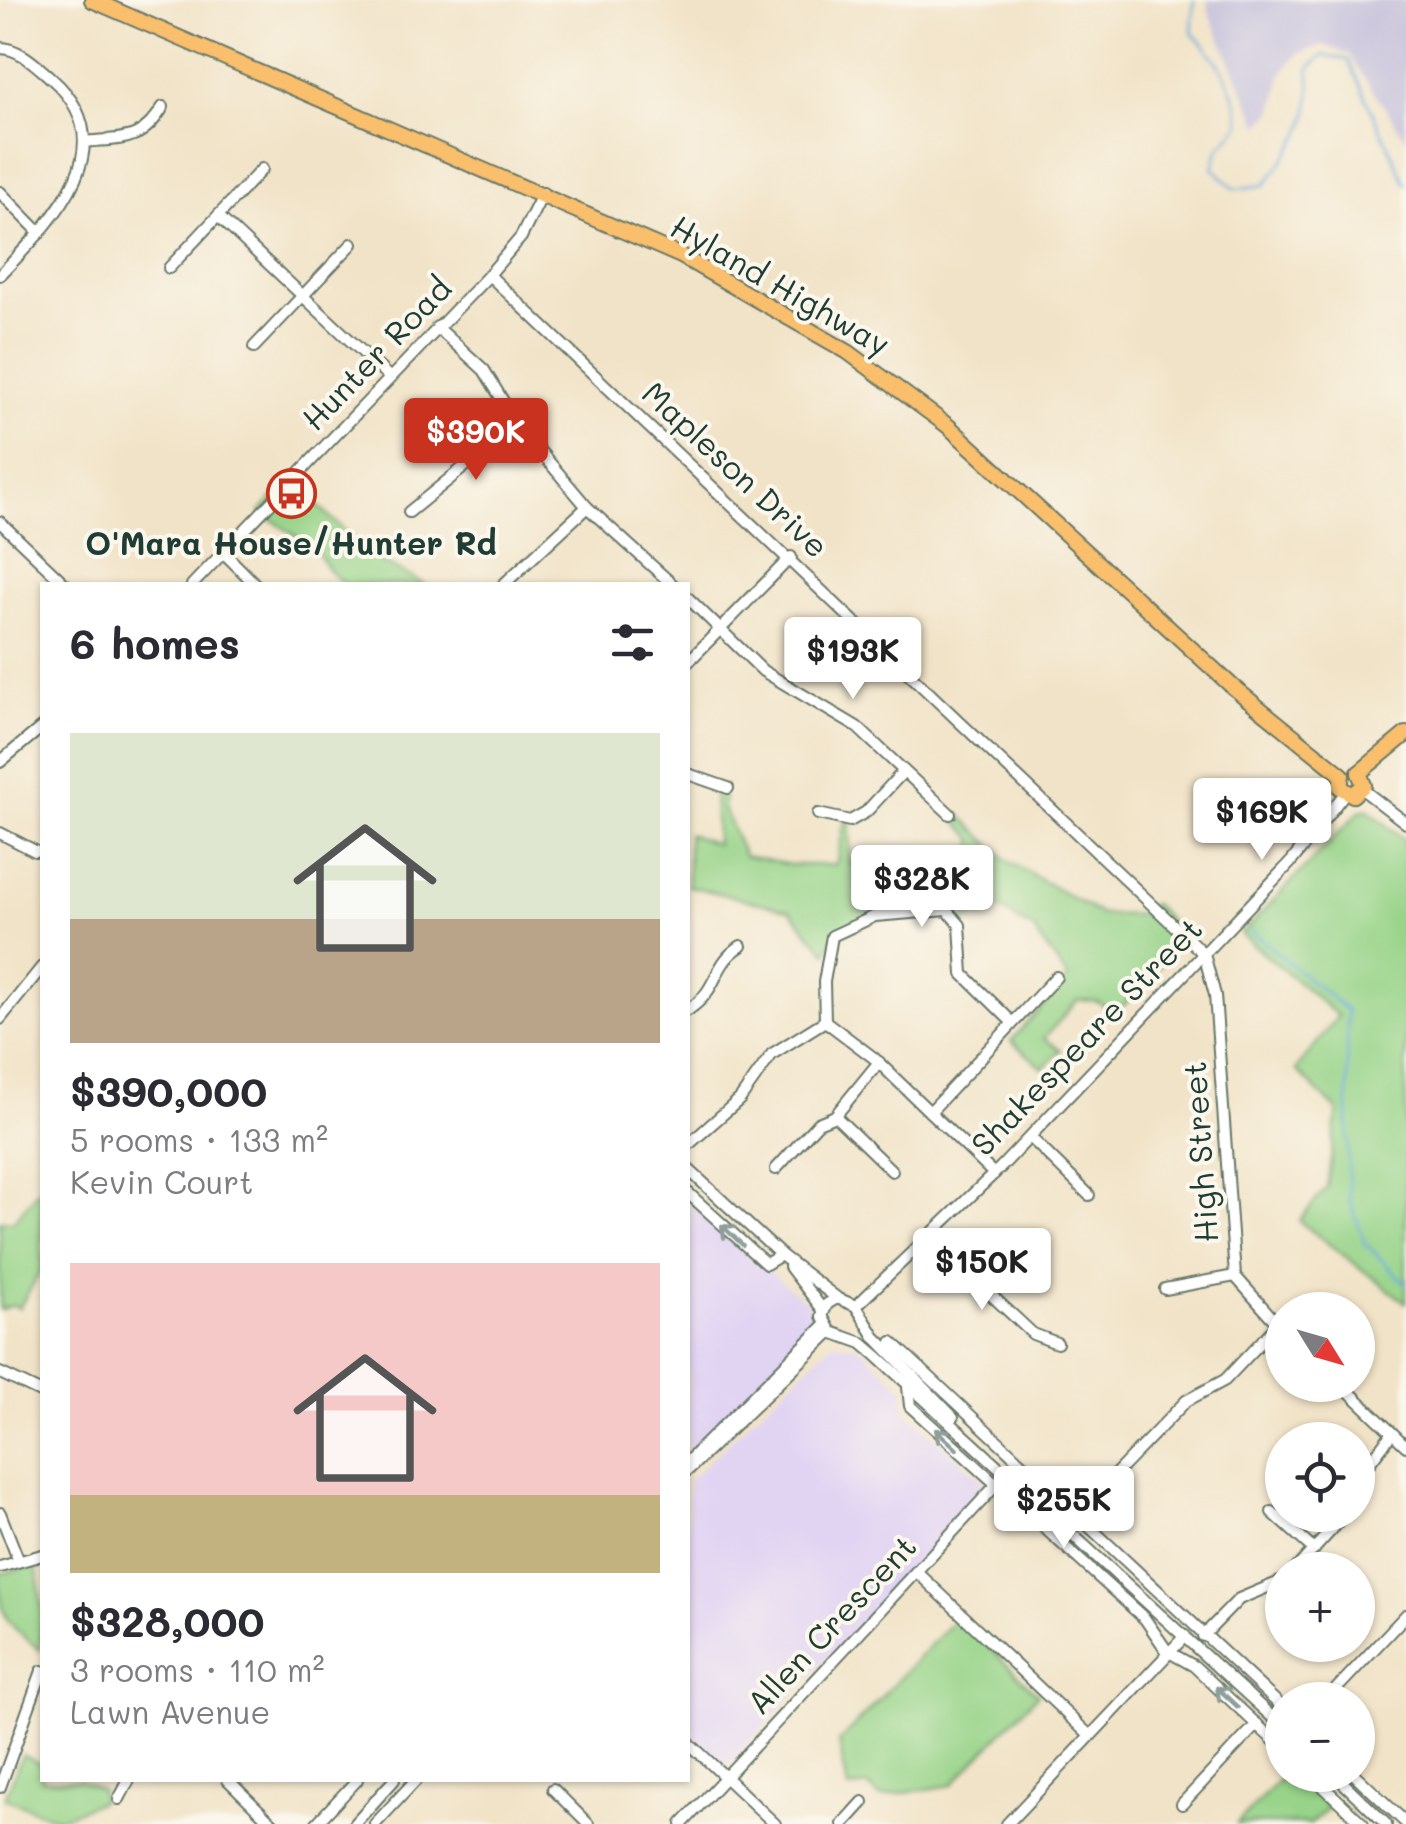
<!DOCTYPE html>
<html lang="en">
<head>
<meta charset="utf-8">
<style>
  :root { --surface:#fff; --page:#f7f7f7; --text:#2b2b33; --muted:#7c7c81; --accent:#c8321e }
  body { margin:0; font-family:Mali,sans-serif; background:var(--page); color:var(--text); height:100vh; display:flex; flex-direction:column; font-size:38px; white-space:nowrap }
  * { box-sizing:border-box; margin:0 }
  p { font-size:32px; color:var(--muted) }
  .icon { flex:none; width:55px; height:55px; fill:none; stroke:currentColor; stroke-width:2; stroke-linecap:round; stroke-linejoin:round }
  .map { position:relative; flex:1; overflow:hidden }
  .panel { position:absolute; left:40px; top:582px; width:650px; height:1200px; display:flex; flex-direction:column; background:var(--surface); border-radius:0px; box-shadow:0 2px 8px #0004 }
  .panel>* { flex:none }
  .needle { width:65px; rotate:127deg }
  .fabs { position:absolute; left:1265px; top:1292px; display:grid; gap:20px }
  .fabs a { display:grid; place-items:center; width:110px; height:110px; border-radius:50%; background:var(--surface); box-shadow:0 2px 8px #0004; font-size:50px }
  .price { position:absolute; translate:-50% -85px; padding:0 22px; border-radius:10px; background:#fff; color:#222; font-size:32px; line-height:65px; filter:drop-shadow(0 2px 5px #0008) }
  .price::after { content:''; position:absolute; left:50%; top:60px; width:30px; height:22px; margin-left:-15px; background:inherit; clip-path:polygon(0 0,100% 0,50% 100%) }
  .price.on { background:var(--accent); color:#fff }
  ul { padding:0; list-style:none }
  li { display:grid; align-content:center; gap:20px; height:530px; padding:0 30px }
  li span { display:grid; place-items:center; height:310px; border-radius:0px; color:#555 }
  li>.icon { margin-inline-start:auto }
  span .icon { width:180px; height:180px; fill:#fffc; stroke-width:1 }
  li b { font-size:42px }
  h2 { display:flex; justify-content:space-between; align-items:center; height:120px; padding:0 30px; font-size:42px }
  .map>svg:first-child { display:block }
</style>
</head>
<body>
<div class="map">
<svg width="1406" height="1824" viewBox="0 0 1406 1824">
  <rect width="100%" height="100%" fill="#fbf7ec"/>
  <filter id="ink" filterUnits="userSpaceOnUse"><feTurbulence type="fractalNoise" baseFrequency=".01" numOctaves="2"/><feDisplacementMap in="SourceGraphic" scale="20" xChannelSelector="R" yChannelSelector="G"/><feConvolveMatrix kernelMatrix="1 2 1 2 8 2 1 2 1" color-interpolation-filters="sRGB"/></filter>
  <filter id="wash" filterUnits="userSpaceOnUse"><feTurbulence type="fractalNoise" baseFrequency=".0048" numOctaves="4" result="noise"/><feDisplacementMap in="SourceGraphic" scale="40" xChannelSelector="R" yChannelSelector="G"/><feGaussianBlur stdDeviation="2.25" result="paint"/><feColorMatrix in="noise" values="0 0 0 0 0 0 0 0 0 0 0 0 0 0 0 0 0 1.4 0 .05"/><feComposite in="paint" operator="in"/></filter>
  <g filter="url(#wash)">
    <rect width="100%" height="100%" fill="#f1e3c7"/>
    <g fill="#e1d4f3">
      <path d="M 688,1203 L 814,1309 L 812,1330 L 688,1453 Z"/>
      <path d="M 832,1343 L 857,1345 L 904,1389 L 904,1409 L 988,1486 L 725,1768 L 688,1732 L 688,1481 Z"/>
    </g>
    <path fill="#c5c0da" d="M 1207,0 L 1406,0 L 1406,139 L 1349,55 L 1324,45 L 1299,53 L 1282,73 L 1274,110 L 1260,126 L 1210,16 Z"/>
    <g fill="#97d388" stroke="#5b885e" stroke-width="2.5">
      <path d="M 291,480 L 371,556 L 426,585 L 345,585 L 330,572 L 314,548 L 260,512 Z"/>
      <path d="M 714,784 L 724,787 L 723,808 L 744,856 L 791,865 L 836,865 L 845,820 L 850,821 L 850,864 L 972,866 L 974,839 L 950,814 L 959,814 L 1008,861 L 1102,915 L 1143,914 L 1152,904 L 1186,937 L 1114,1016 L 1099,1002 L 1078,1000 L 1044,1038 L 1061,1050 L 1043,1068 L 1011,1041 L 1068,978 L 1033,929 L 992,904 L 960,925 L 953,914 L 886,914 L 833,938 L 827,953 L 790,910 L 688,886 L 688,834 L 716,844 Z"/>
      <path d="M 1367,809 L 1406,841 L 1406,1303 L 1299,1221 L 1327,1187 L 1338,1111 L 1296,1070 L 1338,1016 L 1241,934 L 1360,811 Z"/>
      <path d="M 42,1186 L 42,1269 L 19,1308 L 13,1305 L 0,1310 L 0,1221 L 13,1221 Z"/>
      <path d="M 36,1564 L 42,1608 L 40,1650 C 6,1622 0,1619 0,1574 Z"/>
      <path d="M 957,1617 L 1038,1694 L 952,1785 L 880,1797 L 868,1786 L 848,1789 L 839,1742 Z"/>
      <path d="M 22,1755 L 42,1764 L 42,1780 L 79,1780 L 101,1790 L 101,1801 L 57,1819 L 5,1798 Z"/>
      <path d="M 1283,1775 L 1294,1775 L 1328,1807 L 1311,1824 L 1237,1824 Z"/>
    </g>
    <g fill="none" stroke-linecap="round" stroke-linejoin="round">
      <g stroke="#64a8d9" stroke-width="2.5">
        <path d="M 1194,0 L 1192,33 C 1220,59 1235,86 1241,124 L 1218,150 L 1213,168 L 1235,189 L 1265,185 C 1297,141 1316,125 1309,69 L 1323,55 L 1348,60 L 1406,184"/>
        <path d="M 1250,930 L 1347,1011 L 1349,1197 L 1365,1243 L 1406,1284"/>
      </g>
    </g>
  </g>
  <g filter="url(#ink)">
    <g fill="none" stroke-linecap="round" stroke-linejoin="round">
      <defs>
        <g id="minor">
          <path d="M 0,48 C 20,48 38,67 52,79 C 129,147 49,224 0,275"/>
          <path d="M 84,142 C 123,138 141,143 163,107"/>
          <path d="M 0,192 L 40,233"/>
          <path d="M 218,216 L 388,376"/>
          <path d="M 169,268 L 262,169"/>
          <path d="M 489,275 L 1204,954 L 1215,995 L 1235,1276 L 1282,1329"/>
          <path d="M 437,327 L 484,370 L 517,424 L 587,507 L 673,585"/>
          <path d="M 254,347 L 352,244"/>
          <path d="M 409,512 L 517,424"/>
          <path d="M 0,522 L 66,585"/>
          <path d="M 223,552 L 256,585"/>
          <path d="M 192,585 L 489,275 L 521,237 L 543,193"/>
          <path d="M 503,585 L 587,507"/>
          <path d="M 688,598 L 763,671 L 857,727 L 950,814"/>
          <path d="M 688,662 L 791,557"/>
          <path d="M 0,762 L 42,727"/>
          <path d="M 688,774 L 728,788"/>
          <path d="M 1362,789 L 1406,823"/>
          <path d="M 818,814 L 850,821 L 866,812 L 903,772"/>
          <path d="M 0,833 L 35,851"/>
          <path d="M 688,1010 C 721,988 711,965 741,946"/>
          <path d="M 0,1019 L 42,967"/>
          <path d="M 825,1021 L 824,982 L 832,936 L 875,916 L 947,910 L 960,925 L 963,974 L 1012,1022"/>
          <path d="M 930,1112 L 1056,977"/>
          <path d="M 835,1116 L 892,1171"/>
          <path d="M 1030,1137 L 1089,1195"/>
          <path d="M 688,1145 L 740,1099 L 772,1054 L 825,1021 L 874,1058 L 994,1174"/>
          <path d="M 688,1169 L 781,1255 L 837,1298 L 856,1306 L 875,1337 L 953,1417"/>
          <path d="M 776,1169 L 818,1123 L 835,1116 L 879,1062"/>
          <path d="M 688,1193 L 766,1264 L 781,1255"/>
          <path d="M 930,1238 L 1033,1334 L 1057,1343"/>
          <path d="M 790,1267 L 823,1310"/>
          <path d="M 1165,1289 L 1235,1276"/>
          <path d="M 837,1298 L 827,1304 L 822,1316 L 831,1332 L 862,1343 L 876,1355 L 1282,1726"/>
          <path d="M 856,1306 L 1001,1167 L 1291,862 L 1345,793"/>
          <path d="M 892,1342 L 1282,1707"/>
          <path d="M 0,1373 L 42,1393"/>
          <path d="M 1342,1385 L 1406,1446"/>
          <path d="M 908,1387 L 910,1406 L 1145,1619 L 1167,1651 L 1194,1666 L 1282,1748"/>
          <path d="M 688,1461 L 825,1325"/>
          <path d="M 688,1470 L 831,1332"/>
          <path d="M 1358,1478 L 1392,1433"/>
          <path d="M 1272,1512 L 1314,1550"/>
          <path d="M 0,1513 L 18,1559"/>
          <path d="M 1077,1514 L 1186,1401 L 1225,1380 L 1278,1324"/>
          <path d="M 0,1567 L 42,1555"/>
          <path d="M 1295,1570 L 1345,1515"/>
          <path d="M 917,1572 L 1089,1735"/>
          <path d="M 1203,1636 L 1239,1599 L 1282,1581"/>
          <path d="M 1326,1700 L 1406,1615"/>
          <path d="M 688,1742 L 775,1824"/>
          <path d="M 1311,1775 L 1363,1824"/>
          <path d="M 1335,1775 L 1386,1824"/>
          <path d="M 1355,1775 L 1406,1823"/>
          <path d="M 228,1780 L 273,1824"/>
          <path d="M 0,1787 L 42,1671"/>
          <path d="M 553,1789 L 588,1824"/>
          <path d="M 119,1799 L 129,1780"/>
          <path d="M 1182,1804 L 1257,1724"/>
          <path d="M 316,1824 L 357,1780"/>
          <path d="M 354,1824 L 394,1780"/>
          <path d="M 375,1824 L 416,1780"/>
          <path d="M 682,1824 L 1012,1468"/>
          <path d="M 843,1824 L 863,1802"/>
          <path d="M 1007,1824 L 1185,1636"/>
        </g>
        <g id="major">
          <path d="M 92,0 L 681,256 L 848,352 L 948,426 L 1233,687 L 1342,775"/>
          <path d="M 1359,773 L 1406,734"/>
          <path d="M 1342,775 L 1340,787 L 1353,795 L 1364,785 L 1359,773"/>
        </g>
      </defs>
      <use href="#minor" stroke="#687767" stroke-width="14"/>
      <use href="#major" stroke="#687767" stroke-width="18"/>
      <use href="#minor" stroke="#fff" stroke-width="10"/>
      <use href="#major" stroke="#f9bf6c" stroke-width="14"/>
    </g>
    <defs><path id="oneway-shaft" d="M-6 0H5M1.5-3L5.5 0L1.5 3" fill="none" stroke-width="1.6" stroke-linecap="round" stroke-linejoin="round" transform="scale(2.5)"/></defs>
    <g stroke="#8f9e9a">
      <use href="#oneway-shaft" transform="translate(732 1235) rotate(-137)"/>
      <use href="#oneway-shaft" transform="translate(946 1439) rotate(-137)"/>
      <use href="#oneway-shaft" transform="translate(1227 1697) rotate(-137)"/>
    </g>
  </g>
  <defs>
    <symbol id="bus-ring" viewBox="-11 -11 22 22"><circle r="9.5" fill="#fbf7ec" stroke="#c8321e" stroke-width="1.5"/><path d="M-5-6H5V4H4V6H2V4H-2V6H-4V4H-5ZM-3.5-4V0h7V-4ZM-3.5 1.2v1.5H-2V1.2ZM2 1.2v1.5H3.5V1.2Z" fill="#c8321e"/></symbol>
  </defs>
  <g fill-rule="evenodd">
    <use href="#bus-ring" x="264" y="466" width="55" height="55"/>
  </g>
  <g text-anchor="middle" stroke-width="8" stroke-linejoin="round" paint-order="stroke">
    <g font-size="32" fill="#1f3d34" stroke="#fbf7ec">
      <text transform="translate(780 286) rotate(30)" y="11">Hyland Highway</text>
      <text transform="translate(377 354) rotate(-46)" y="11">Hunter Road</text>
      <text transform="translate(735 470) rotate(43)" y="11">Mapleson Drive</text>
      <text transform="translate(1087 1037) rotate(-46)" y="11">Shakespeare Street</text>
      <text transform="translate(1201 1152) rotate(-94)" y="11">High Street</text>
      <text transform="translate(832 1625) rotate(-47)" y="11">Allen Crescent</text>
    </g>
    <g font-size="32" font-weight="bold" fill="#1f3d34" stroke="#fbf7ec">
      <text x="291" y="555">O'Mara House/Hunter Rd</text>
    </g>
  </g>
</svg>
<div class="fabs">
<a><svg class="needle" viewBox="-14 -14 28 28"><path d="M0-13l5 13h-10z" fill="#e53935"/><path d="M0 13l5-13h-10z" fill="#7c7c81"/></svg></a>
<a><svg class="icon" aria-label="locate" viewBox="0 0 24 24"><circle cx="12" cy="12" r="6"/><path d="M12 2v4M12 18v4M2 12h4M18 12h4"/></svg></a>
<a>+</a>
<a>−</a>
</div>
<b class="price on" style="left:476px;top:483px">$390K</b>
<b class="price" style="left:853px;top:702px">$193K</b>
<b class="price" style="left:1262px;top:863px">$169K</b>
<b class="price" style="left:922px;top:930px">$328K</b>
<b class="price" style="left:982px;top:1313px">$150K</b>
<b class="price" style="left:1064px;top:1551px">$255K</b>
<section class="panel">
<h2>6 homes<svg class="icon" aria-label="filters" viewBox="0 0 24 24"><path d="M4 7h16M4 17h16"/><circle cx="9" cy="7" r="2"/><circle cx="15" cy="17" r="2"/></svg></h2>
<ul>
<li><span style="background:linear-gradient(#dfe7d0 60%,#b9a48a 0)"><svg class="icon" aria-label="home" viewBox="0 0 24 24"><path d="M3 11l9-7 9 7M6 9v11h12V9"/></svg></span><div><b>$390,000</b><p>5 rooms · 133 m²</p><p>Kevin Court</p></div></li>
<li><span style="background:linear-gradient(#f6c9c9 75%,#c2b280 0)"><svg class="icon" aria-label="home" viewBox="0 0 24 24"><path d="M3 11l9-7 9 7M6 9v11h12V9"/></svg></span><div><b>$328,000</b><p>3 rooms · 110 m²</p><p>Lawn Avenue</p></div></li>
</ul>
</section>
</div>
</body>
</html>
